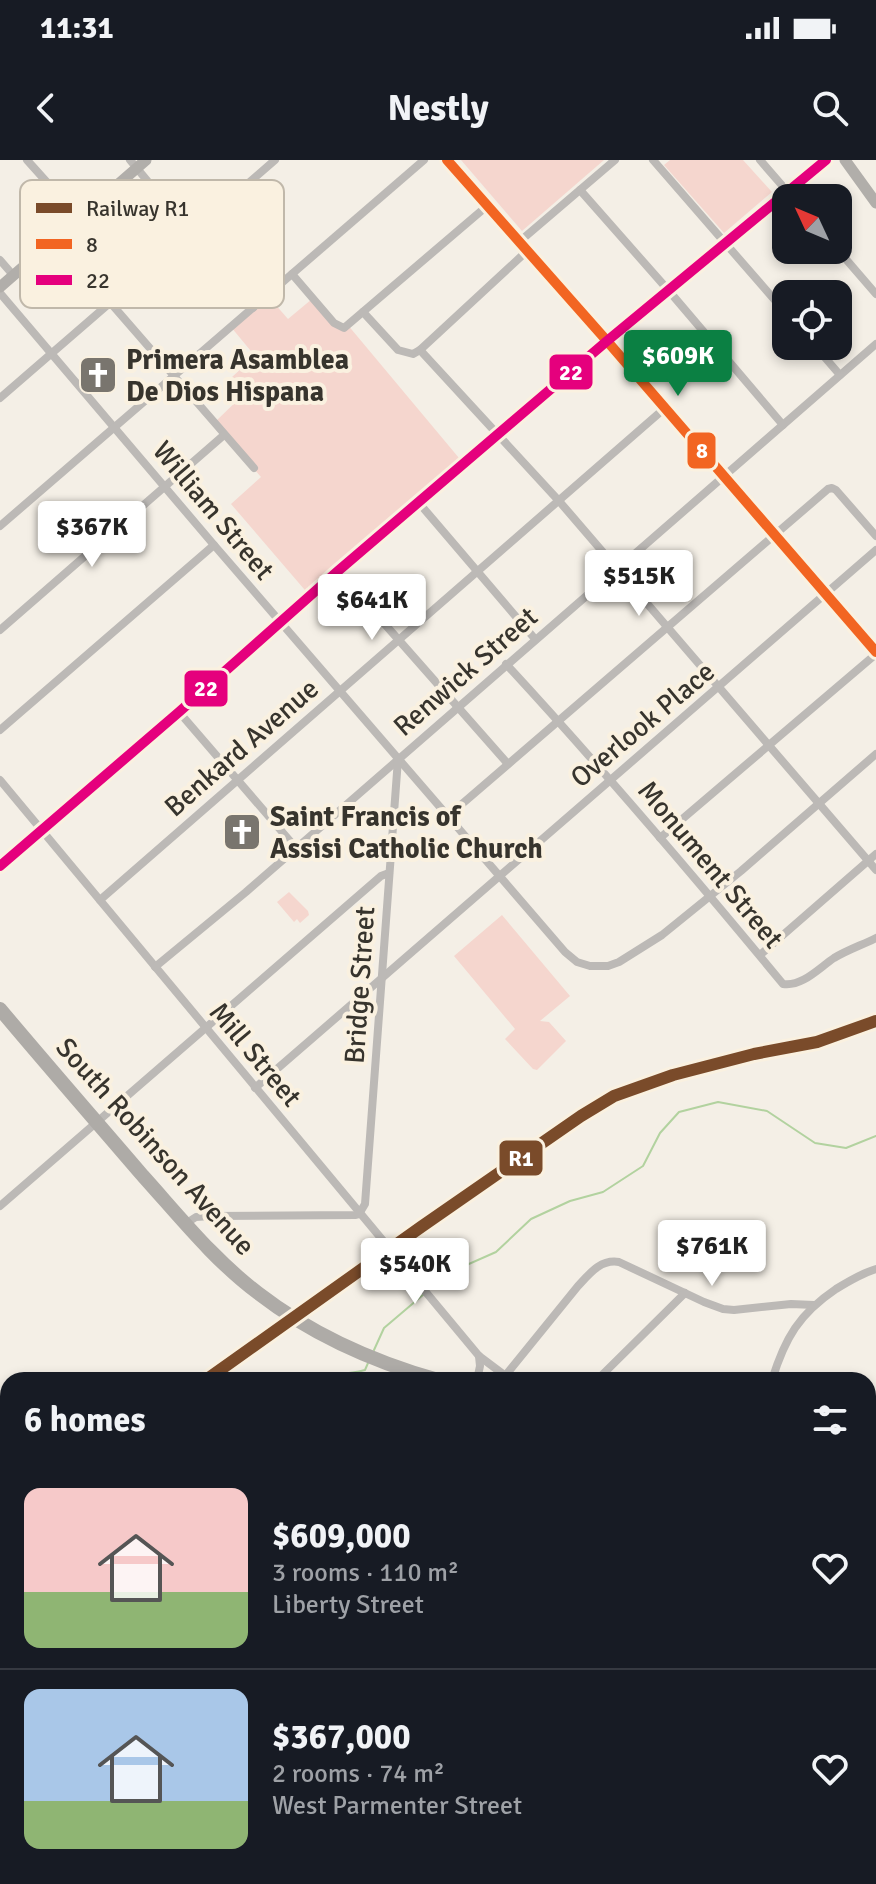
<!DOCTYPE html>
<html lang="en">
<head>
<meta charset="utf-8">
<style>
  :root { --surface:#171b24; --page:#20242c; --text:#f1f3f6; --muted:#9ea1a6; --line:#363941; --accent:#0b8043 }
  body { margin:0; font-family:Signika,sans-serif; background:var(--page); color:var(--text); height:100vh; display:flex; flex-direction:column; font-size:30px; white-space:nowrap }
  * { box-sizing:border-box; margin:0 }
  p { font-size:26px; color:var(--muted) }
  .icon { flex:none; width:44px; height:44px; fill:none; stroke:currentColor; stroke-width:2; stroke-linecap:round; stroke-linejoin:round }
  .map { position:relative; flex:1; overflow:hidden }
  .side { position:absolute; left:0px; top:1212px; width:876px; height:512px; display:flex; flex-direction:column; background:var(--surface); border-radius:24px 24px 0 0; box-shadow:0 4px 12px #0003 }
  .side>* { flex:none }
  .needle { width:52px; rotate:314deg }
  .fabs { position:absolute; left:772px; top:24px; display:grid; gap:16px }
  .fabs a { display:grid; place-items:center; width:80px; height:80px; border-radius:16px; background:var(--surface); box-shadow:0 4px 12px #0003; font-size:40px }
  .price { position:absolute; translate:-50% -68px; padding:0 18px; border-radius:8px; background:#fff; color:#222; font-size:26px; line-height:52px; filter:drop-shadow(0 2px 4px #0008) }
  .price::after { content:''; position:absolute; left:50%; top:48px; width:24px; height:18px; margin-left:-12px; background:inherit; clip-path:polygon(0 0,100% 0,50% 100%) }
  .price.on { background:var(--accent); color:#fff }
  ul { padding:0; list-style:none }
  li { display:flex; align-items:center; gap:24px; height:200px; padding:0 24px }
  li+li { border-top:2px solid var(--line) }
  li span { display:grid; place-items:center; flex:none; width:224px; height:160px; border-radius:16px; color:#555 }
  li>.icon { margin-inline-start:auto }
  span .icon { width:96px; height:96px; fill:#fffc; stroke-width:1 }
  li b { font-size:34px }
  h2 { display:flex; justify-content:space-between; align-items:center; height:96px; padding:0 24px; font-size:34px }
  .status { display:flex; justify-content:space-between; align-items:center; height:56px; padding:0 40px; background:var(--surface); direction:ltr }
  .status svg { height:22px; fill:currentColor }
  header { display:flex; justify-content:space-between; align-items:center; height:104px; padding:0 24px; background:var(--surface); font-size:36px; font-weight:700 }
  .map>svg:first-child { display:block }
</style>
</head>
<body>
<div class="status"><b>11:31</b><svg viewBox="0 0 49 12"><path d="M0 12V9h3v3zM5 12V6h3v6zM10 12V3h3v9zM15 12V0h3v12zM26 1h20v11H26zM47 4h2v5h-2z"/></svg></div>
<header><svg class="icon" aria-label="back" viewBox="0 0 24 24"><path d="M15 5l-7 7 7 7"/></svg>Nestly<svg class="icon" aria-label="search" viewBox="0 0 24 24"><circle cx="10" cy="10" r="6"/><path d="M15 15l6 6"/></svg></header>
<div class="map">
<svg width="876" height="1724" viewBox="0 0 876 1724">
  <rect width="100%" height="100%" fill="#f4efe6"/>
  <g fill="#f5d6ce">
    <path d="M 461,0 L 604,0 L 522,71 Z"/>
    <path d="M 670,0 L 743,0 L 772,32 L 724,73 L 664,5 Z"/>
    <path d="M 267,135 L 288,159 L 312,139 L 334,163 L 347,164 L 464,304 L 310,436 L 231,344 L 261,317 L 214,263 L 247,231 L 232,217 L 255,196 L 231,167 Z"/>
    <path d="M 289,732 L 308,751 L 309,755 L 300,763 L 297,759 L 294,762 L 277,742 Z"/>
    <path d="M 502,755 L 570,836 L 540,861 L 549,862 L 566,881 L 537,910 L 533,909 L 505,879 L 515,869 L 454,796 Z"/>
    <path d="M 868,1390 L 876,1400 L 876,1559 L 868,1565 Z"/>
  </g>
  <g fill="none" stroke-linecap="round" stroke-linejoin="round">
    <g stroke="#b2d29f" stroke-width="2">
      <path d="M 429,1129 L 444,1115 L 496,1092 L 531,1059 L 570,1041 L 603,1032 L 643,1006 L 660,973 L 679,952 L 718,942 L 767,951 L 815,983 L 846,988 L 876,976"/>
      <path d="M 374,1190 L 384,1168 L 424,1134"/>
      <path d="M 258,1220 C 294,1212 331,1219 365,1210 L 368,1203"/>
      <path d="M 0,1407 L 8,1405"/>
    </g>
    <g stroke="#bcb9b6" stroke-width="8">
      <path d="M 27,0 L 79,58"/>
      <path d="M 130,0 L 253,148"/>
      <path d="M 447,0 L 607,181 L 876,492"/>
      <path d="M 653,0 L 786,153"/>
      <path d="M 760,0 L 793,38"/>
      <path d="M 580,30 L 669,131 L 783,265"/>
      <path d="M 55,79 L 254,308"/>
      <path d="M 519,82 L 615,0"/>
      <path d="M 838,90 L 876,134"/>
      <path d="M 0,100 L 13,115"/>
      <path d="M 292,114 L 334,163 L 344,168 L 487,46"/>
      <path d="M 0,133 L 214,385 L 565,792 L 577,802 L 590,806 L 608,806 L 619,802 L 662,775 L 741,711 L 876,594"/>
      <path d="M 363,152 L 398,190 L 413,194 L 420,190 L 527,91"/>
      <path d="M 815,186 L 840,215"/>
      <path d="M 420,190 L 559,341 L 876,710"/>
      <path d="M 0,238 L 275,0"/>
      <path d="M 419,343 L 535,479"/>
      <path d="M 0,366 L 424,0"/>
      <path d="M 338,411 L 508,604"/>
      <path d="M 0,470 L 224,275"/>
      <path d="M 506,504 C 602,608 693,715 783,824 C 802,827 819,808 834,798 C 847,790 862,785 876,778"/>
      <path d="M 179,552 L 296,688"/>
      <path d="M 0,570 L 214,385"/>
      <path d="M 0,620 L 479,1196 L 511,1220"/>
      <path d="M 448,656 L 828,329 L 832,328 L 836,330 L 876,376"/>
      <path d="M 660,678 L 876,494"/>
      <path d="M 0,706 L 179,552 L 338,411 L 607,181 L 826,0"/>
      <path d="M 100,740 L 665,248"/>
      <path d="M 760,795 L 876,694"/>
      <path d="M 155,807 L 246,732 L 876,184"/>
      <path d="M 255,928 L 876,390"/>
      <path d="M 0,1046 L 381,716 L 389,713"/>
      <path d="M 185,1064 L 196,1057 L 211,1056 L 355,1055 L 359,1054 L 365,1044 L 398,599"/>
      <path d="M 505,1216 L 578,1126 C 590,1113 601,1099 619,1102 L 704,1142 L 723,1149 L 734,1150 L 791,1144 L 814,1145"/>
      <path d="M 477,1220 L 480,1206 L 479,1196"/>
      <path d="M 597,1220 L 685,1133"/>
      <path d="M 772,1220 C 785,1178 799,1154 836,1129 C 849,1121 862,1113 876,1109"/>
      <path d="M 0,1524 L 8,1524"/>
      <path d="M 0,1606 L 8,1606"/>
      <path d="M 169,1716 L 170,1724"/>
      <path d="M 246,1716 L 247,1724"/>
      <path d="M 319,1716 L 321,1724"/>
      <path d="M 398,1716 L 400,1724"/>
      <path d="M 461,1716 L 463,1724"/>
      <path d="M 536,1716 L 537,1724"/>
      <path d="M 593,1724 L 619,1716"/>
    </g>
    <g stroke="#b1aeaa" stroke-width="11">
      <path d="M 845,0 L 876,43"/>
      <path d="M 0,127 L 146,0"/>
      <path d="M 868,1380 L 876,1389"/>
    </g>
    <g stroke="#aeaba7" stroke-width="14">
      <path d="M 0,849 C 47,905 95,960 143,1016 C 180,1057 214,1100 258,1133 C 311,1174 374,1202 438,1220"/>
      <path d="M 868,1303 L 876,1305"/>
    </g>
    <defs>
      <path id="bus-1" d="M 447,0 L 607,181 L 876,492"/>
      <path id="bus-2" d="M 0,706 L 179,552 L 338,411 L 607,181 L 826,0"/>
    </defs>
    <use href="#bus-1" stroke="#faf1e0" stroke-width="16"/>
    <use href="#bus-2" stroke="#faf1e0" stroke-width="16"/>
    <use href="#bus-1" stroke="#f26522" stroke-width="10"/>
    <use href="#bus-2" stroke="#e5007d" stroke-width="10"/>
    <defs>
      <path id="rail-1" d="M 206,1220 L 421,1067 L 581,956 L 614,936 L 673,915 L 754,894 L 817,882 L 876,861"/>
    </defs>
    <use href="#rail-1" stroke="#faf1e0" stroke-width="18"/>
    <use href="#rail-1" stroke="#7a4b2a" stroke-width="12"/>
  </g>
  <defs>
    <symbol id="church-square" viewBox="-11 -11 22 22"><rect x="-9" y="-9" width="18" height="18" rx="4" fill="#79756e" stroke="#faf1e0"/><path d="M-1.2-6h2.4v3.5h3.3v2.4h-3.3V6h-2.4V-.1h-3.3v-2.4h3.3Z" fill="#fff"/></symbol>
  </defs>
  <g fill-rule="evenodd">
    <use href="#church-square" x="76" y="193" width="44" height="44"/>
    <use href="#church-square" x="220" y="650" width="44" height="44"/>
  </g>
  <g text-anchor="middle" stroke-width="8" stroke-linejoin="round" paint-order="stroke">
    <g font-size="28" font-weight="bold" fill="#37342d" stroke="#faf1e0" text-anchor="start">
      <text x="126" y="209">Primera Asamblea<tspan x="126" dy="32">De Dios Hispana</tspan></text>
      <text x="270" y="666">Saint Francis of<tspan x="270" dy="32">Assisi Catholic Church</tspan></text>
    </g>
    <g font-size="28" fill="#37342d" stroke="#faf1e0">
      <text transform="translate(214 350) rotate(50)" y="10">William Street</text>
      <text transform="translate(465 511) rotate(-41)" y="10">Renwick Street</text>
      <text transform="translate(642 564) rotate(-40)" y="10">Overlook Place</text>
      <text transform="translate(241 587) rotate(-41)" y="10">Benkard Avenue</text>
      <text transform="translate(711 704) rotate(50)" y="10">Monument Street</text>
      <text transform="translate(359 825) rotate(-86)" y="10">Bridge Street</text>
      <text transform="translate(256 894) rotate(50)" y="10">Mill Street</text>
      <text transform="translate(156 986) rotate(48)" y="10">South Robinson Avenue</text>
    </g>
  </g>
  <rect x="20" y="20" width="264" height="128" rx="12" fill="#faf1e0" stroke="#c0b8aa" stroke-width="2"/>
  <rect x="36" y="43" width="36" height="10" fill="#7a4b2a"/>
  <rect x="36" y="79" width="36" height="10" fill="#f26522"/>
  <rect x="36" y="115" width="36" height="10" fill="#e5007d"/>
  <g font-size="22" fill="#37342d">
    <text x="86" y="56">Railway R1</text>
    <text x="86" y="92">8</text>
    <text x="86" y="128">22</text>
  </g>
  <g stroke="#faf1e0" stroke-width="3">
    <rect x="548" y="193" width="46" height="38" rx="8" fill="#e5007d"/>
    <rect x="686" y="271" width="31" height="39" rx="8" fill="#f26522"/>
    <rect x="183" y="509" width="46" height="39" rx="8" fill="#e5007d"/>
    <rect x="498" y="979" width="46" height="38" rx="8" fill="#7a4b2a"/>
  </g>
  <g font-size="22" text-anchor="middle" font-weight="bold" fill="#fff">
    <text x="571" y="220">22</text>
    <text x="702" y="298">8</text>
    <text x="206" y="536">22</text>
    <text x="521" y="1006">R1</text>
  </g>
</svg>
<div class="fabs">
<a><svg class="needle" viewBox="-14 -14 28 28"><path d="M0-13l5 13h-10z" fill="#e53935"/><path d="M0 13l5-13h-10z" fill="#9ea1a6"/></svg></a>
<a><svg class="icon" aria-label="locate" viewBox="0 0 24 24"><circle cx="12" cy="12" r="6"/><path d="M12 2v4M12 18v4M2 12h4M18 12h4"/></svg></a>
</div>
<b class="price on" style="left:678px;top:238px">$609K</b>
<b class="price" style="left:92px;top:409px">$367K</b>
<b class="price" style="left:639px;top:458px">$515K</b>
<b class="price" style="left:372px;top:482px">$641K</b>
<b class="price" style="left:712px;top:1128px">$761K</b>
<b class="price" style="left:415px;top:1146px">$540K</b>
<section class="side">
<h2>6 homes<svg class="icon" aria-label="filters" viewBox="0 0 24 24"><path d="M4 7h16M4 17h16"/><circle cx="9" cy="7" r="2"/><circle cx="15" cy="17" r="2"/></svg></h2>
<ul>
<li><span style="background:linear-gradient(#f6c9c9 65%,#8fb573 0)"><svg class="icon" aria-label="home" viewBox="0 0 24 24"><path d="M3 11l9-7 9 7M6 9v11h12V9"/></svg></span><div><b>$609,000</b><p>3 rooms · 110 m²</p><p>Liberty Street</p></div><svg class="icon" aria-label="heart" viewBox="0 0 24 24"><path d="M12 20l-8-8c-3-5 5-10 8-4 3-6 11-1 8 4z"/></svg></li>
<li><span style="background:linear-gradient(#a9c7e8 70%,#8fb573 0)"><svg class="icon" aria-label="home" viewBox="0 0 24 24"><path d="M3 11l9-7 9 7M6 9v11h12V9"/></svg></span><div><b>$367,000</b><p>2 rooms · 74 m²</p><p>West Parmenter Street</p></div><svg class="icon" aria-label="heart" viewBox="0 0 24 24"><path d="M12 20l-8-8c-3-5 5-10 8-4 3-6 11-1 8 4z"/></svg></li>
</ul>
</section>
</div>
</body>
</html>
